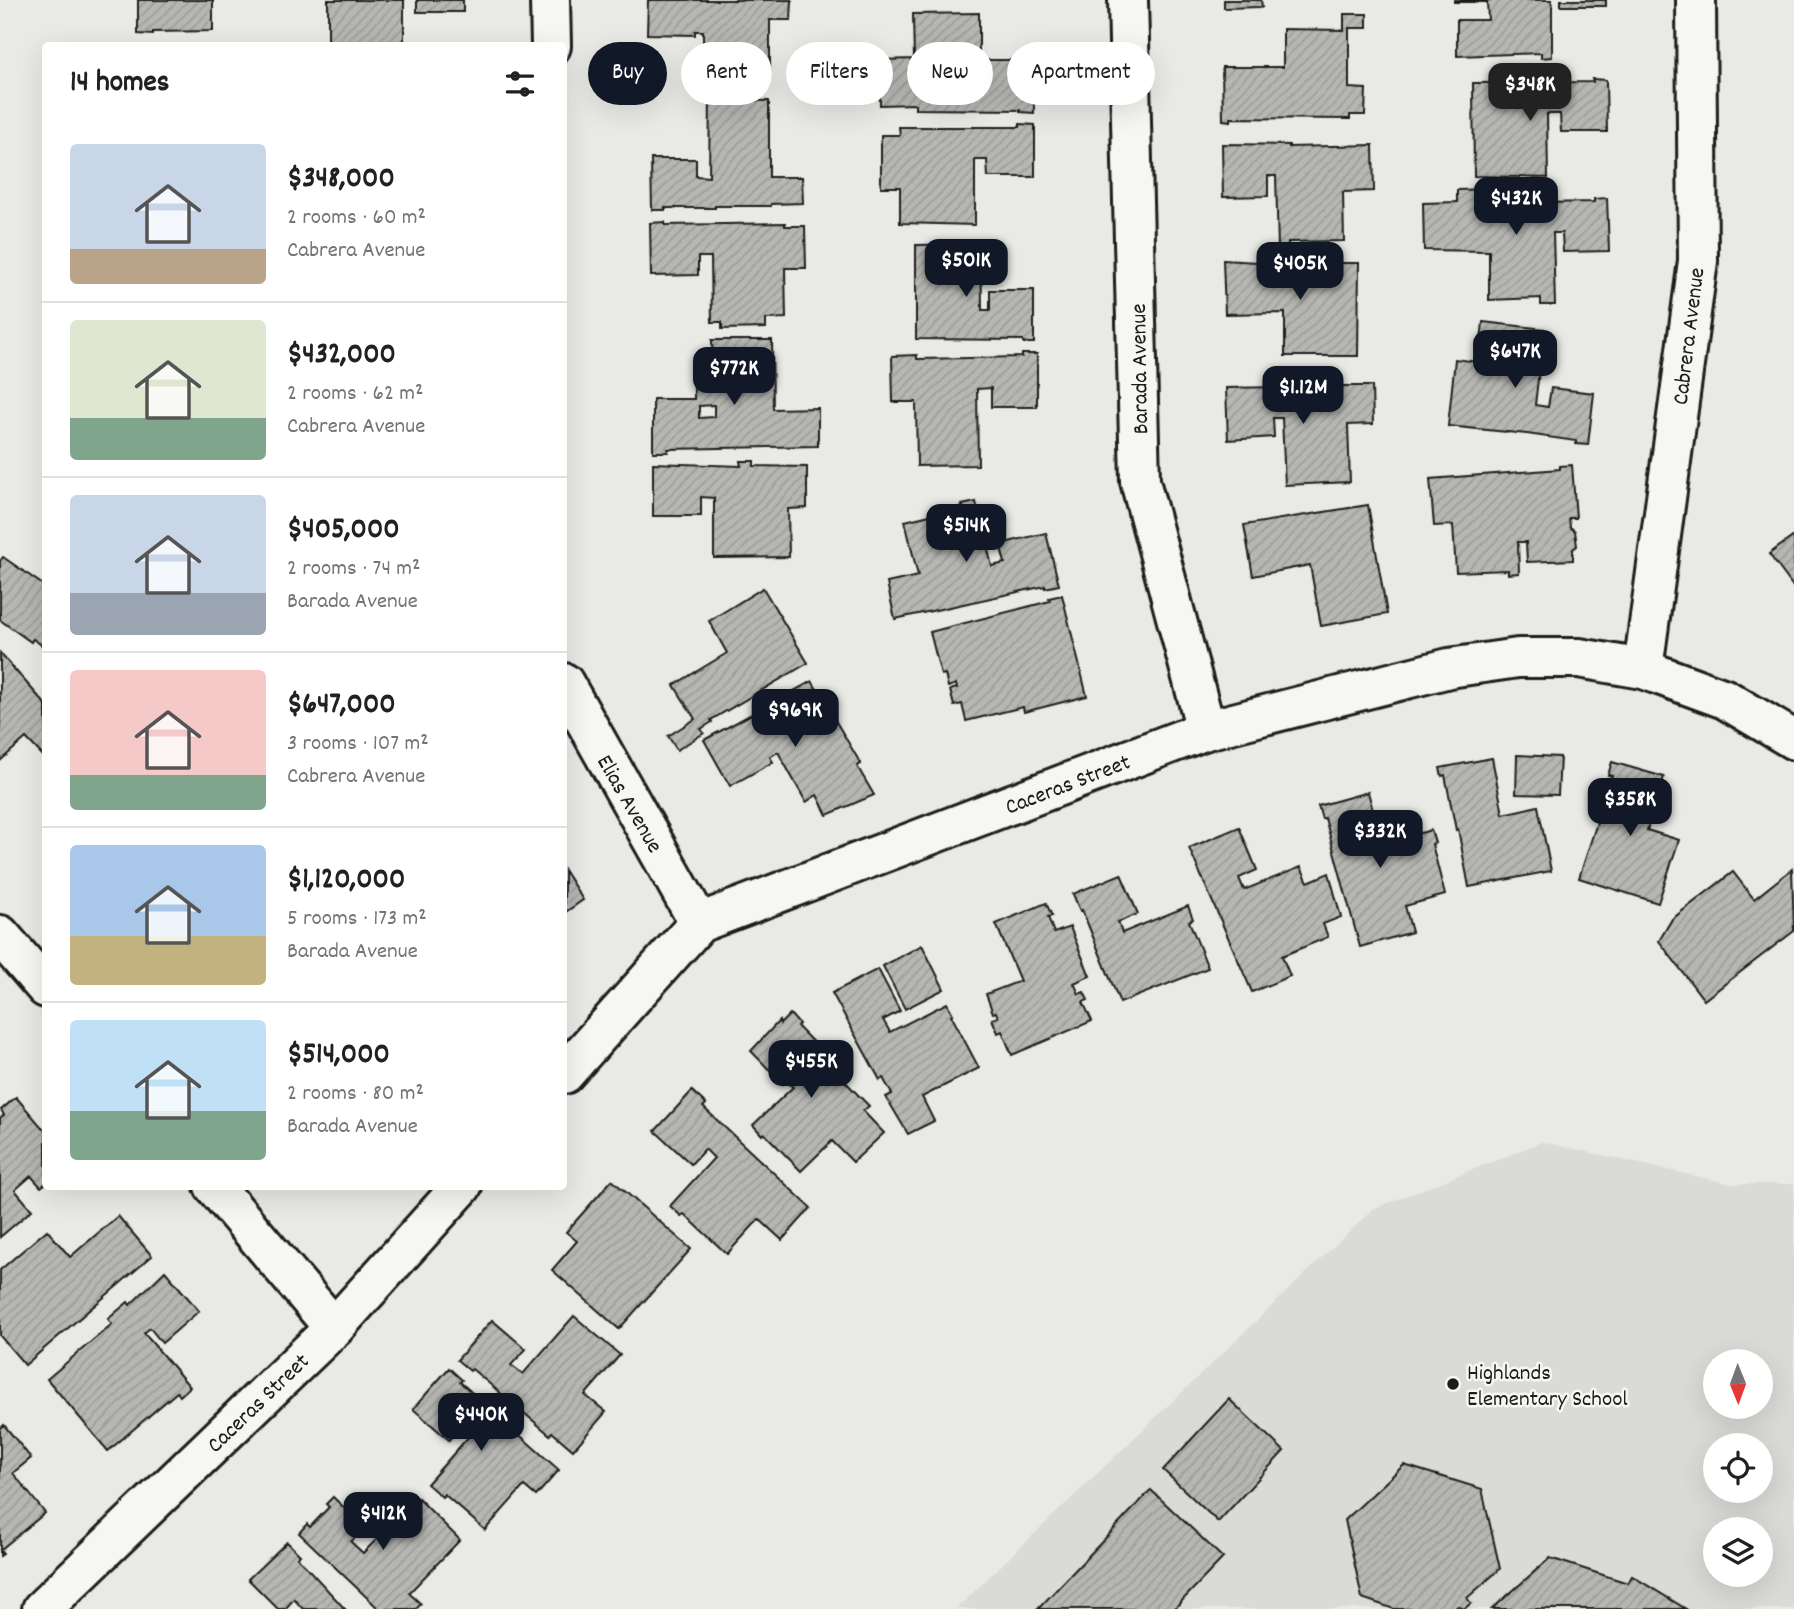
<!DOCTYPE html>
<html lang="en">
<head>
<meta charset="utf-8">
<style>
  :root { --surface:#fff; --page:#f6f6f6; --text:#202124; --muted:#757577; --line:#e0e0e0; --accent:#111827 }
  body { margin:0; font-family:Dekko,sans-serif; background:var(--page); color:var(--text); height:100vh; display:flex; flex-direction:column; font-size:26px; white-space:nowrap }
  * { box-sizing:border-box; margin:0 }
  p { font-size:23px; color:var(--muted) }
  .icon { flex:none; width:38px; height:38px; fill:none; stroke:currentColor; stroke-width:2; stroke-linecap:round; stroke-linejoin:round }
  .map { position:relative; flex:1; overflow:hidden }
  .side { position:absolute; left:42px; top:42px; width:525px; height:1148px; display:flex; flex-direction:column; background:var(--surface); border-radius:7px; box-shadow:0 7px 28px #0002 }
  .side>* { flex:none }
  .top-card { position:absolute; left:588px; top:42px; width:665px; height:63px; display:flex; gap:14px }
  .needle { width:46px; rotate:179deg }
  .controls { position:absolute; left:1703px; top:1349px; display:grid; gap:14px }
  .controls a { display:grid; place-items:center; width:70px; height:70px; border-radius:50%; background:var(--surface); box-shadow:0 7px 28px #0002; font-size:35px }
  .price { position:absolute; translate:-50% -60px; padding:0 16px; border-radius:14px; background:var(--accent); color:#fff; font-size:23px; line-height:46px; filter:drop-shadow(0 2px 4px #0008) }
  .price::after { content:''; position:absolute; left:50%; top:42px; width:21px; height:16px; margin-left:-10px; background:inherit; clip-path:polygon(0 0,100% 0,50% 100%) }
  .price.selected { background:#222; color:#fff }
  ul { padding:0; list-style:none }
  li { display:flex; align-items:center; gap:21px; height:175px; padding:0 28px }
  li+li { border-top:2px solid var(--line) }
  li span { display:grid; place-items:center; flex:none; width:196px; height:140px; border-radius:7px; color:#555 }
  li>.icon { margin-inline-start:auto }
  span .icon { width:84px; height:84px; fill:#fffc; stroke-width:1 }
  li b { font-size:30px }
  h2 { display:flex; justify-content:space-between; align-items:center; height:84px; padding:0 28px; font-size:30px }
  .tag { padding:0 24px; border-radius:32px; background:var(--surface); box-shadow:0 7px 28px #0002; font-size:24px; line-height:63px }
  .tag.selected { background:var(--accent); color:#fff }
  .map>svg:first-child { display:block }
</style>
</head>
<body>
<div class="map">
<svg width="1794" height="1609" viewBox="0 0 1794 1609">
  <defs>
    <pattern id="building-hatch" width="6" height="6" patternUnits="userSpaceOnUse" patternTransform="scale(1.75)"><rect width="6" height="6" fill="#b6b6b3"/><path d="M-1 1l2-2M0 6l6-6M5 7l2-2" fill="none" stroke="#9c9c99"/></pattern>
  </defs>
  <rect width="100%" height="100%" fill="#e9e9e5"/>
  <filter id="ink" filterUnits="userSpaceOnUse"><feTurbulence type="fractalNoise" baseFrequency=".0143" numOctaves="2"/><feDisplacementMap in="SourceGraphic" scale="14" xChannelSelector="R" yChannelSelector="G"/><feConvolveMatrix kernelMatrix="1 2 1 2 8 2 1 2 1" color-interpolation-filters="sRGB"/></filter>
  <g filter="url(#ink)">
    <path fill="#dadad6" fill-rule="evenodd" d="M 1542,1142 L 1731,1184 L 1794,1184 L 1794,1609 L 956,1609 L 1373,1209 ZM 1715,1362 L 1760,1362 L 1760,1407 L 1715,1407 ZM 1715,1446 L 1760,1446 L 1760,1491 L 1715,1491 ZM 1715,1530 L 1760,1530 L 1760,1575 L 1715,1575 Z"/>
    <g fill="url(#building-hatch)" stroke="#1c1c1c" stroke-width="2" fill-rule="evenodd">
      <path d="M 138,0 L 213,0 L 213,31 L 153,32 L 153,35 L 138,34 Z"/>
      <rect x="328" y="0" width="76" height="46"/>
      <rect x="417" y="0" width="46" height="12"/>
      <path d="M 648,0 L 792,0 L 791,20 L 770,20 L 770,80 L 719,80 L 719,86 L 703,86 L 703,31 L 695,31 L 695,35 L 647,34 Z"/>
      <path d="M 1224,0 L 1261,0 L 1262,7 L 1224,8 Z"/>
      <path d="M 1454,0 L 1552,0 L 1552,57 L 1541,58 L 1541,53 L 1457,56 L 1457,20 L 1488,20 L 1487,2 L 1454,2 Z"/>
      <rect x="1561" y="0" width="45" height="6"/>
      <path d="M 979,13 L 979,80 L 988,80 L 988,60 L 1033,60 L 1034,113 L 1020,112 L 1020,110 L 915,109 L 915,104 L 880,105 L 879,60 L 914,59 L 913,14 Z"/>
      <path d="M 1344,14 L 1367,14 L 1367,28 L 1349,28 L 1349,88 L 1366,89 L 1365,115 L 1350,115 L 1350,119 L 1231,118 L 1231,121 L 1223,120 L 1222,67 L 1283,67 L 1283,29 L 1344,30 Z"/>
      <path d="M 1592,79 L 1606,80 L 1607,132 L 1561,132 L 1560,114 L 1547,114 L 1548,178 L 1474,176 L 1473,83 L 1593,82 Z"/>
      <path d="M 710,97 L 723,97 L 723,100 L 769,101 L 769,177 L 802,177 L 803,203 L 771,204 L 771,206 L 715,206 L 715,208 L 665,208 L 665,210 L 652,210 L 651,159 L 696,159 L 696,176 L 709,177 Z"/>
      <path d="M 1020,124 L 1035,125 L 1035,177 L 988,177 L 987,160 L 975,160 L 975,225 L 900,223 L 900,187 L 881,187 L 881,135 L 900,135 L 899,127 L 1020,127 Z"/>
      <path d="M 1222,144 L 1289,145 L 1289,147 L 1373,145 L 1374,191 L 1343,192 L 1344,241 L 1288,242 L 1288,248 L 1278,248 L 1276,176 L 1268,176 L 1268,196 L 1223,197 Z"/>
      <path d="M 1525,188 L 1525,197 L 1491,198 L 1491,204 L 1594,202 L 1594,199 L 1607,198 L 1609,251 L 1563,252 L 1562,233 L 1553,233 L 1555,305 L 1541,305 L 1541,298 L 1489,300 L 1489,251 L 1424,250 L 1423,203 L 1457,202 L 1457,190 Z"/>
      <path d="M 665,222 L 665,225 L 785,223 L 785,226 L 805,226 L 806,268 L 785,268 L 786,318 L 766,319 L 766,328 L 722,329 L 722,322 L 712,322 L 711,257 L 698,257 L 698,275 L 651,276 L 650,223 Z"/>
      <path d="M 981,244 L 982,310 L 990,310 L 990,290 L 1034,290 L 1034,343 L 1023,343 L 1023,340 L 916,339 L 916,245 Z"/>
      <path d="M 1223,260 L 1274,263 L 1274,260 L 1283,260 L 1283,263 L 1359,263 L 1358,356 L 1285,356 L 1285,313 L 1225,314 Z"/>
      <path d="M 1483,322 L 1544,329 L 1535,405 L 1548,407 L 1551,388 L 1594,393 L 1588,445 L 1576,444 L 1576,441 L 1527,434 L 1448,426 L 1455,359 L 1479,362 Z"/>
      <path d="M 712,340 L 772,340 L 773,409 L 818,408 L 818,446 L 668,449 L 668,452 L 653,452 L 653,399 L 694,399 L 694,383 L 713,383 ZM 714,405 L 714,417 L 699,418 L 699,406 Z"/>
      <path d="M 1022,354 L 1037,354 L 1037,407 L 991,407 L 991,388 L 977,389 L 978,465 L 917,466 L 916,402 L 893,402 L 892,356 L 917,355 L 917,359 L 1022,357 Z"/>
      <path d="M 1346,386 L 1372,386 L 1373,424 L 1348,425 L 1350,482 L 1285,485 L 1282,418 L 1273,418 L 1274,437 L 1228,440 L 1226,388 Z"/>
      <path d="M 740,461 L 754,461 L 754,466 L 807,467 L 807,508 L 788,509 L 789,557 L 714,558 L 714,498 L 701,497 L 701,516 L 653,516 L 653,463 L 741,466 Z"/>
      <path d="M 1572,465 L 1576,518 L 1569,518 L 1570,527 L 1575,531 L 1577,546 L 1573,549 L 1573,560 L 1527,562 L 1526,542 L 1518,542 L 1519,573 L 1508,574 L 1508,570 L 1456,572 L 1453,525 L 1434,526 L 1430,479 L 1560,469 L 1560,466 Z"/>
      <path d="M 976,502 L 992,566 L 1005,563 L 1000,544 L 1046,533 L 1059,585 L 1045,588 L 1045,586 L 895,619 L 887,583 L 918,576 L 905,521 L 963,507 L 962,505 Z"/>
      <path d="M 1368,505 L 1387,614 L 1321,626 L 1310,565 L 1253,576 L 1244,525 Z"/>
      <path d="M 1794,536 L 1794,588 L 1769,554 Z"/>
      <path d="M 3,557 L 46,587 L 46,648 L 33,639 L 31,642 L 0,620 L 0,561 Z"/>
      <path d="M 763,588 L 808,663 L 711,720 L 712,722 L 701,729 L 704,733 L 677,750 L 668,736 L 695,719 L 674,685 L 727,653 L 709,621 Z"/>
      <path d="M 1062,595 L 1087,696 L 1024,712 L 1023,707 L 966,721 L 962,704 L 954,706 L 950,690 L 957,688 L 956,684 L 948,687 L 945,674 L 941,675 L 930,632 L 1050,601 L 1049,598 Z"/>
      <path d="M 0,653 L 46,705 L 46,759 L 26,738 L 0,761 Z"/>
      <path d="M 812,681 L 861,764 L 857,766 L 874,795 L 827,815 L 817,795 L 806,802 L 778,752 L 770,757 L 773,762 L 730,786 L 704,740 Z"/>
      <path d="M 1517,755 L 1560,757 L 1558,795 L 1516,794 Z"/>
      <path d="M 1492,758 L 1503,814 L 1538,806 L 1551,871 L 1469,887 L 1458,829 L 1456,830 L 1445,775 L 1442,776 L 1440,768 Z"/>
      <path d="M 1612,762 L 1664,777 L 1647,830 L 1679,840 L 1658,903 L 1579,878 L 1612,776 L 1608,775 Z"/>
      <path d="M 1368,792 L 1382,844 L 1431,830 L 1435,843 L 1432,844 L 1445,895 L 1405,906 L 1412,932 L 1360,947 L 1325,818 L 1322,819 L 1318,806 Z"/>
      <path d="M 1239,827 L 1257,870 L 1239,878 L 1244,890 L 1301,867 L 1308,882 L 1329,873 L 1341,917 L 1323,924 L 1328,937 L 1282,956 L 1290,976 L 1252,992 L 1189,848 Z"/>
      <path d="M 1792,869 L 1794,931 L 1704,1000 L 1659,941 L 1672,919 L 1733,872 L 1754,899 Z"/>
      <path d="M 564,870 L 583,900 L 564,913 Z"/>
      <path d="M 1121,874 L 1138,914 L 1118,922 L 1122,933 L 1188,906 L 1193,919 L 1189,921 L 1208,968 L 1120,1003 L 1082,910 L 1080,911 L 1073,894 Z"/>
      <path d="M 1046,903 L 1052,916 L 1048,917 L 1054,933 L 1070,927 L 1090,976 L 1074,983 L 1079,994 L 1084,992 L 1088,1000 L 1083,1002 L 1092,1021 L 1012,1055 L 1002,1031 L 998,1033 L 992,1019 L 998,1017 L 996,1012 L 993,1013 L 986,994 L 1020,981 L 996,924 Z"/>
      <path d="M 922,945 L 944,989 L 905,1009 L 883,966 Z"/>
      <path d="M 878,969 L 900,1011 L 883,1020 L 890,1032 L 947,1003 L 953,1014 L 951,1015 L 979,1068 L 922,1097 L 934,1121 L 908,1134 L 886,1097 L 892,1094 L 883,1078 L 880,1080 L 832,993 Z"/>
      <path d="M 790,1014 L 799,1024 L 797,1026 L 835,1065 L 832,1068 L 869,1106 L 863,1111 L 884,1133 L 853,1162 L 832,1141 L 801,1171 L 764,1133 L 762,1135 L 753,1125 L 793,1087 L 786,1081 L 783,1084 L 751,1051 L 779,1021 L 780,1024 Z"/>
      <path d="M 692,1091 L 706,1104 L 703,1107 L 811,1208 L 782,1240 L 759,1219 L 727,1254 L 684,1214 L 681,1216 L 670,1206 L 714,1158 L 705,1149 L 691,1164 L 655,1131 Z"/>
      <path d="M 16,1097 L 46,1132 L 46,1183 L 41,1187 L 31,1176 L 15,1190 L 32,1210 L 0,1237 L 0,1118 L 4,1115 L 1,1110 Z"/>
      <path d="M 612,1180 L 691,1249 L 619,1329 L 552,1270 L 577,1241 L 566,1232 Z"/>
      <path d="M 118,1216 L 152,1256 L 25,1365 L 0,1336 L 0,1270 L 47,1230 L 70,1257 Z"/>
      <path d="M 165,1271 L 199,1311 L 162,1343 L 150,1328 L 144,1333 L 190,1387 L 180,1396 L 177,1392 L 108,1451 L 47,1379 L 112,1324 L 108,1319 L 128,1302 L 130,1305 Z"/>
      <path d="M 574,1316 L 620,1355 L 585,1395 L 606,1412 L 573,1450 L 552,1432 L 550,1435 L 472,1369 L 470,1371 L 457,1360 L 492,1320 L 526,1349 L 511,1365 L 523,1374 Z"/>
      <path d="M 449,1368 L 462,1380 L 460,1382 L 559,1470 L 536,1496 L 524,1486 L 485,1530 L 444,1494 L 442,1497 L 427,1484 L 470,1435 L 460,1426 L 449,1440 L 413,1409 Z"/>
      <path d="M 1229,1399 L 1284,1451 L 1218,1522 L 1163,1470 Z"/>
      <path d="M 4,1425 L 31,1458 L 13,1473 L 45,1513 L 0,1550 L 3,1554 L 0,1556 L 0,1429 Z"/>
      <path d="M 1404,1465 L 1482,1489 L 1500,1569 L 1467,1598 L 1471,1603 L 1464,1609 L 1458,1606 L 1454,1609 L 1394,1609 L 1362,1598 L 1345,1520 Z"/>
      <path d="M 1151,1490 L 1223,1558 L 1174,1609 L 1038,1609 Z"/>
      <path d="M 333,1497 L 365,1528 L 351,1542 L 363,1553 L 418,1498 L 460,1540 L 409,1593 L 421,1604 L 416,1609 L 379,1609 L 299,1533 L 307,1524 L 310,1527 L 329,1507 L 326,1504 Z"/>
      <path d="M 287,1542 L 300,1555 L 297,1557 L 345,1609 L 303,1609 L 294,1599 L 285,1609 L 278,1609 L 248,1579 Z"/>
      <path d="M 1550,1558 L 1628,1583 L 1632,1576 L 1686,1609 L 1492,1609 Z"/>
    </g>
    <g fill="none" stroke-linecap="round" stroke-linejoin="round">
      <defs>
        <g id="street">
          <path d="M 550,0 L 551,46"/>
          <path d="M 1128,0 L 1140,481 L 1206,730"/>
          <path d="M 1643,669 L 1698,261 L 1696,0"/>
          <path d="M 564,683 L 699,923"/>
          <path d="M 0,935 L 46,988"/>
          <path d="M 564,1074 L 699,923 L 1206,730 L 1449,668 L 1518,658 L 1579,658 L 1643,669 L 1725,699 L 1794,740"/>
          <path d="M 214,1186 L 334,1328"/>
          <path d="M 42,1609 L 334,1328 L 462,1186"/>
        </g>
      </defs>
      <use href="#street" stroke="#1c1c1c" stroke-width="44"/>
      <use href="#street" stroke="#f6f6f2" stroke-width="38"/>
    </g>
  </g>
  <circle fill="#1c1c1c" stroke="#f6f6f2" stroke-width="2.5" cx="1453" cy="1384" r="7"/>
  <g text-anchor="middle" stroke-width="5" stroke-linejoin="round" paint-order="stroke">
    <g font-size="23" fill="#1c1c1c" stroke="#f6f6f2">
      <text transform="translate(1687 336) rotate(-83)" y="8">Cabrera Avenue</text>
      <text transform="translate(1138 369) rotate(-91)" y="8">Barada Avenue</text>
      <text transform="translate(1067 783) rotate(-21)" y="8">Caceras Street</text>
      <text transform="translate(631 803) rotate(60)" y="8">Elias Avenue</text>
      <text transform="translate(257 1402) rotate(-44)" y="8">Caceras Street</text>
    </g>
    <g font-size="23" fill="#1c1c1c" stroke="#f6f6f2" text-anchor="start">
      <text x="1467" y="1379">Highlands<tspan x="1467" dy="26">Elementary School</tspan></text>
    </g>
  </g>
</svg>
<div class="controls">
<a><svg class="needle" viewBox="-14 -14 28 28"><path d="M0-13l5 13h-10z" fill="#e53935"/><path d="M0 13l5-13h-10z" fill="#757577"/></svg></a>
<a><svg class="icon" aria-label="locate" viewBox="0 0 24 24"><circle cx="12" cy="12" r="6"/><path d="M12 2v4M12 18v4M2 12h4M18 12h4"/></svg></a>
<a><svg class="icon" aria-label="layers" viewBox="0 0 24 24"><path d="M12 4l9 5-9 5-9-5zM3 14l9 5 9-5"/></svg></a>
</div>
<b class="price selected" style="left:1530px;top:123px">$348K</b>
<b class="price" style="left:1516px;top:237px">$432K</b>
<b class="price" style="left:966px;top:299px">$501K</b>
<b class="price" style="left:1300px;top:302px">$405K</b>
<b class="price" style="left:1515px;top:390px">$647K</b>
<b class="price" style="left:734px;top:407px">$772K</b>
<b class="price" style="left:1303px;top:426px">$1.12M</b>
<b class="price" style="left:966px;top:564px">$514K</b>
<b class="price" style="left:795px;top:749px">$969K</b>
<b class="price" style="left:1630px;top:838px">$358K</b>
<b class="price" style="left:1380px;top:870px">$332K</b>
<b class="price" style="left:811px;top:1100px">$455K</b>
<b class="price" style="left:481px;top:1453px">$440K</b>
<b class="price" style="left:383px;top:1552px">$412K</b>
<div class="top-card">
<a class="tag selected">Buy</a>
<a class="tag">Rent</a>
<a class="tag">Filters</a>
<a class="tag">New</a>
<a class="tag">Apartment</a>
</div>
<section class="side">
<h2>14 homes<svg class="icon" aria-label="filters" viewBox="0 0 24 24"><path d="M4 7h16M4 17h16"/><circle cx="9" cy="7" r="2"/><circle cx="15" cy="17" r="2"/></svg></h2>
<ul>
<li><span style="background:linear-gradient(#c9d6e8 75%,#b9a48a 0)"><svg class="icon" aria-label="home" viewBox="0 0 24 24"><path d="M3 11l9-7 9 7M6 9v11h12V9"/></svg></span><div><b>$348,000</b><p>2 rooms · 60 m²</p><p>Cabrera Avenue</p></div></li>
<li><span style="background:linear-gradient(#dfe7d0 70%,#7fa58c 0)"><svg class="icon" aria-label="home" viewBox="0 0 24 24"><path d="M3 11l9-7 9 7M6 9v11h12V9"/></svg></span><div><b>$432,000</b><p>2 rooms · 62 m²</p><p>Cabrera Avenue</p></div></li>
<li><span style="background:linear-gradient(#c9d6e8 70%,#9aa5b1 0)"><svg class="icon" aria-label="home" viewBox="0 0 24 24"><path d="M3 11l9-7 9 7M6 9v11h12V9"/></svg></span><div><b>$405,000</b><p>2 rooms · 74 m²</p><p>Barada Avenue</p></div></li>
<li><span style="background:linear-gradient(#f6c9c9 75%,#7fa58c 0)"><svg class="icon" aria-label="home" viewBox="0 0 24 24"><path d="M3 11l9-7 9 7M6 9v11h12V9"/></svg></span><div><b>$647,000</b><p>3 rooms · 107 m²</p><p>Cabrera Avenue</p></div></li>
<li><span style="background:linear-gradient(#a9c7e8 65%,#c2b280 0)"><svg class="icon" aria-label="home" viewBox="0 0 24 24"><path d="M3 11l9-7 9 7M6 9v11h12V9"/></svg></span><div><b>$1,120,000</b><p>5 rooms · 173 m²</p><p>Barada Avenue</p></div></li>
<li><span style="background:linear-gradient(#bfe0f5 65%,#7fa58c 0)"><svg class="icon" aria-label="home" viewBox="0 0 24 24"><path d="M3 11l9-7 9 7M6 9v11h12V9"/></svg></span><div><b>$514,000</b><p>2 rooms · 80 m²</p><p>Barada Avenue</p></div></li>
</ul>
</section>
</div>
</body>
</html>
